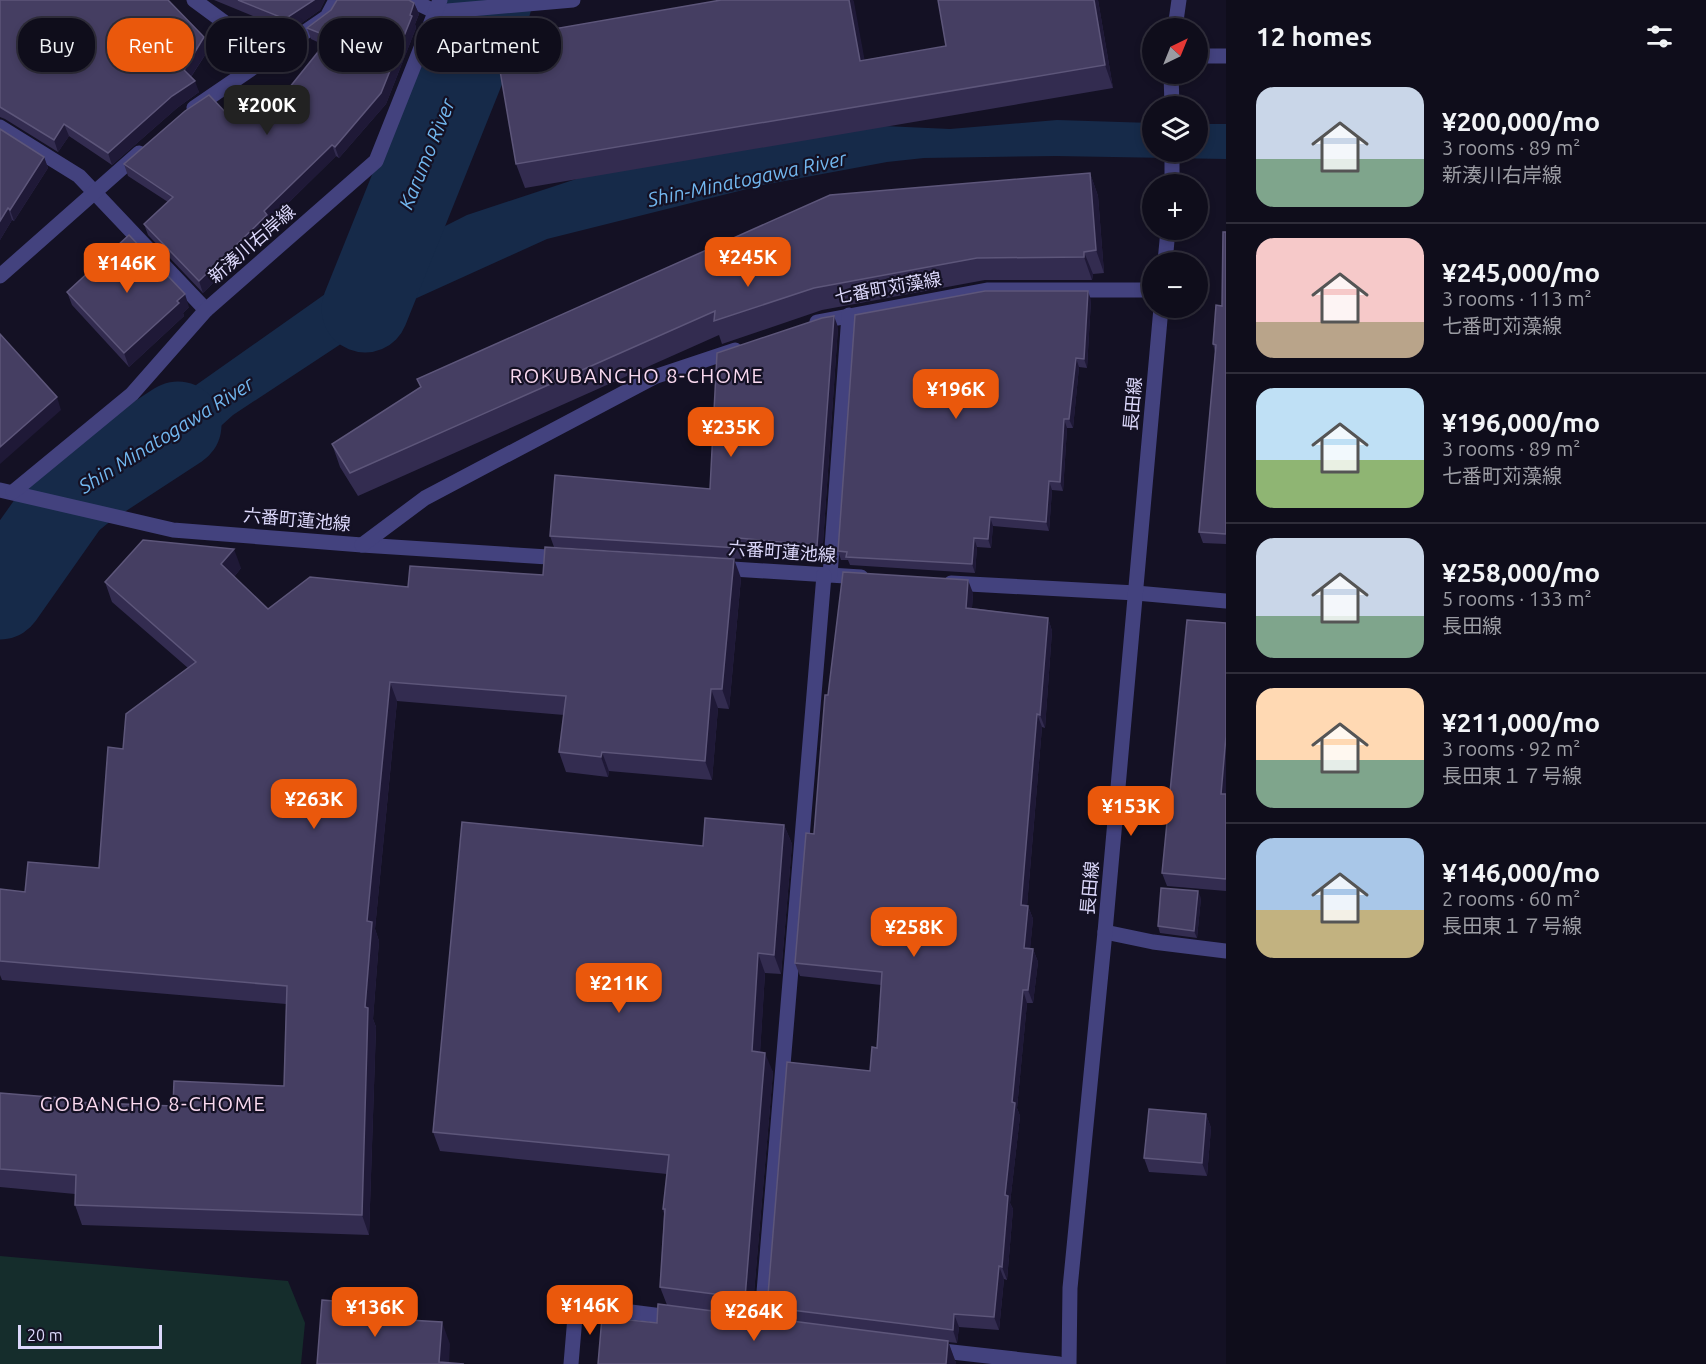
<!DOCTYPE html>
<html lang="en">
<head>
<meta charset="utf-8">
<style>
  :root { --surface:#0f0d1b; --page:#1d1b28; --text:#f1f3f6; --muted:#9b9ca3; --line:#2f2d3a; --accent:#ea580c }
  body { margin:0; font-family:Ubuntu,"Noto Sans JP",sans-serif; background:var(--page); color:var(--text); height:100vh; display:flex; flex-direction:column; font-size:22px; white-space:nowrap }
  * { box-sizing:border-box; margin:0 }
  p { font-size:20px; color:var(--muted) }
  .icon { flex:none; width:33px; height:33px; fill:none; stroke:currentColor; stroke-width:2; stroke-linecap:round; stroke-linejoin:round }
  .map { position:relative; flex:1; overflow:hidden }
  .sheet { display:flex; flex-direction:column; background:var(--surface); width:480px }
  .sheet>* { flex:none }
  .banner { position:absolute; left:18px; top:18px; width:570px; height:54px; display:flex; gap:12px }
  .needle { width:39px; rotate:43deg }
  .buttons { position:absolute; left:1142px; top:18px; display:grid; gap:12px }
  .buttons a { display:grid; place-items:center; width:66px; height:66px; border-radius:50%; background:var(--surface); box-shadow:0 3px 9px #0003,0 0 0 2px var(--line); font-size:30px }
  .scale { position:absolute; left:18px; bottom:15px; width:144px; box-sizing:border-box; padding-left:6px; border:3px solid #dcd8fb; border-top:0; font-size:16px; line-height:21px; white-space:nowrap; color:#dcd8fb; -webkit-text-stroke:4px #141124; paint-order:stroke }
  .price { position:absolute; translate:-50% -51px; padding:0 14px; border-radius:12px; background:var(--accent); color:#fff; font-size:20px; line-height:39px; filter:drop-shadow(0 2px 3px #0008) }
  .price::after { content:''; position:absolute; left:50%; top:36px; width:18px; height:14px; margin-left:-9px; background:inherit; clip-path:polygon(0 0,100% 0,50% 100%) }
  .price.active { background:#222; color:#fff }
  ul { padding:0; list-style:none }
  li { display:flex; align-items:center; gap:18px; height:150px; padding:0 30px }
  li+li { border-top:2px solid var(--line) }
  li span { display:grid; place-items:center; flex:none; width:168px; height:120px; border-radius:18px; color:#555 }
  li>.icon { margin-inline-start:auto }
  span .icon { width:72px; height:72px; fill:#fffc; stroke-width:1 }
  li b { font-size:26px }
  h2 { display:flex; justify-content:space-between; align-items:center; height:72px; padding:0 30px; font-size:26px }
  .tag { padding:0 21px; border-radius:24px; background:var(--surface); box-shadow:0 3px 9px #0003,0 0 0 2px var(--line); font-size:21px; line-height:54px }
  .tag.active { background:var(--accent); color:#fff }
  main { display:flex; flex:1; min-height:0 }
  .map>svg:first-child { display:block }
</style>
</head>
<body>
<main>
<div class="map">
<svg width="1226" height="1364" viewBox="0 0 1226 1364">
  <rect width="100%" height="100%" fill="#141124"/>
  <path fill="#152d2c" d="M 0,1256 L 288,1281 L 305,1323 L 301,1364 L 0,1364 Z"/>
  <path fill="#162a49" d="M 1057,120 L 1152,123 L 1152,152 L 1197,152 L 1197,124 L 1226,124 L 1226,159 L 1056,156 L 924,158 L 887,162 L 763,185 L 547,239 L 397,307 L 233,415 L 160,481 L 65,558 L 0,635 L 0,567 L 155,414 L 362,268 L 467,215 L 655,153 L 862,125 L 950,129 Z"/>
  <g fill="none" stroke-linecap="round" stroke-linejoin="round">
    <g stroke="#162a49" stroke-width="87">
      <path d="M 365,309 L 489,0"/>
      <path d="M 0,596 L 71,495 L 178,425"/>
    </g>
    <g stroke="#43427e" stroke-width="15">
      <path d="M 194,0 L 270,56"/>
      <path d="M 411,0 L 436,12"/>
      <path d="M 436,12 L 573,0"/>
      <path d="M 1175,28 L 1179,0"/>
      <path d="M 1197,56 L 1226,56"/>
      <path d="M 1171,74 L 1172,106"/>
      <path d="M 194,108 L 327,17 L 336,0"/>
      <path d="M 0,127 L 79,176 L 206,310"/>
      <path d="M 1172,152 L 1172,184"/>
      <path d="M 1165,262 L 1168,230"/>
      <path d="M 0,276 L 139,153"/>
      <path d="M 817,322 L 987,290 L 1152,290"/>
      <path d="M 0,490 L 173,530 L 362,545 L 564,558"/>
      <path d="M 13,492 L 132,394 L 206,310 L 376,161 L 440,0"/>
      <path d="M 362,545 L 425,498 L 654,377 L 735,350"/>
      <path d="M 717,568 L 861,577"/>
      <path d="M 830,575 L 849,315"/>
      <path d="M 951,583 L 1136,593 L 1226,601"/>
      <path d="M 1105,932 L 1153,942 L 1226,951"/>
      <path d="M 761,1328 L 824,575"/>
      <path d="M 934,1350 L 1059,1364"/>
      <path d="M 571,1364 L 576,1305 L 678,1318"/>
      <path d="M 1069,1364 L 1070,1288 L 1105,932 L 1161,308"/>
    </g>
  </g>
  <g fill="#332c50">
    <path d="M 0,0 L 204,37 L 209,49 L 191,77 L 199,92 L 177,108 L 112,165 L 69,136 L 58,152 L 5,119 L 0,117 Z"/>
    <path d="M 214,0 L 325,0 L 320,10 L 290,31 Z"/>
    <path d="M 721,0 L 853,0 L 864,60 L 946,46 L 1098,0 L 1113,88 L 525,188 L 516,164 L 540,53 Z"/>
    <path d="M 414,3 L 419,14 L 415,24 L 416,28 L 386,104 L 339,158 L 336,156 L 269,222 L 271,226 L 203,293 L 148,235 L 144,224 L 168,202 L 128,176 L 124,164 L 230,117 L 273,108 L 324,45 L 311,39 L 307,28 L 331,10 Z"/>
    <path d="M 0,129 L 44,157 L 48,168 L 14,221 L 12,220 L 0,240 Z"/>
    <path d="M 1090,173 L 1098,196 L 1104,273 L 1093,274 L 1092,280 L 985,280 L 822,310 L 722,344 L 719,335 L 358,496 L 340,467 L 332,444 L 421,388 L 417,379 Z"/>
    <path d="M 1226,232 L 1226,544 L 1203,543 L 1199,532 L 1215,352 L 1213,344 L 1222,306 Z"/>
    <path d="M 67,292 L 189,307 L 183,313 L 184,316 L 129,367 L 72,305 Z"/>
    <path d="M 1091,300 L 1087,368 L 1079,367 L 1073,428 L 1067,428 L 1063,491 L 1052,490 L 1049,531 L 993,526 L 991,548 L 977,547 L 975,573 L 850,565 L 848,560 L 841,560 L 838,551 Z"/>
    <path d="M 838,327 L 822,557 L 743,549 L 742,559 L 554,547 L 550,536 L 710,489 Z"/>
    <path d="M 241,568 L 234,577 L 268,609 L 408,587 L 543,575 L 741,578 L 729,709 L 718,708 L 712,780 L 609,771 L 608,777 L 566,772 L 559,752 L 564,715 L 397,701 L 375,929 L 379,941 L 373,1019 L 376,1027 L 369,1235 L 82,1225 L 75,1205 L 75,1194 L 0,1187 L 0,1093 L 73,1099 L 75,1102 L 173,1106 L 284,1086 L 286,1004 L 2,980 L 0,975 L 0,894 L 25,892 L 99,868 L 123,749 L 188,668 L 112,602 L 105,582 Z"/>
    <path d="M 973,593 L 972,608 L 1048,618 L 1052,631 L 1045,728 L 1042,727 L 1027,906 L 1028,906 L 1033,919 L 1030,948 L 1033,949 L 1038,962 L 1033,1003 L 1027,1003 L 1017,1108 L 1020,1116 L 1010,1203 L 1013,1209 L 1007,1280 L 1004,1279 L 999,1330 L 959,1327 L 957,1343 L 948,1342 L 956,1363 L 657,1323 L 667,1305 L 660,1287 L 664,1214 L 663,1209 L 667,1174 L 440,1151 L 433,1132 L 703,846 L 784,825 L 792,844 L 781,974 L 765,973 L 760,1052 L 773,1072 L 752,1316 L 771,1318 L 767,1307 L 870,1071 L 877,1048 L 881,985 L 800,976 L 795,963 L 814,834 L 828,695 Z"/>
    <path d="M 1226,623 L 1226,891 L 1167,886 L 1162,873 Z"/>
    <path d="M 1201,898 L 1197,938 L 1160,933 L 1158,926 Z"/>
    <path d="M 1206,1114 L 1211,1128 L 1207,1176 L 1149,1172 L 1144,1158 Z"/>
  </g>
  <g fill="#1f1937">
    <path d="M 314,0 L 325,0 L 320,10 L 290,31 L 285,19 Z"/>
    <path d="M 849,0 L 853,0 L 854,2 L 869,84 L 860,61 Z"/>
    <path d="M 1094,0 L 1098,0 L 1113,88 L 1105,65 Z"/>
    <path d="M 414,3 L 419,14 L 415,24 L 416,28 L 386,104 L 339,158 L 335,147 L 410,15 Z"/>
    <path d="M 204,37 L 209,49 L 188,81 L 184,70 Z"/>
    <path d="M 195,81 L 199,92 L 177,108 L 112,165 L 108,153 L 172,96 Z"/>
    <path d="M 64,124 L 69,136 L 58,152 L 54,140 Z"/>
    <path d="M 332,145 L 336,156 L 269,222 L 271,226 L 203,293 L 199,281 L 264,211 Z"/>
    <path d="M 44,157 L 48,168 L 14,221 L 10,210 Z"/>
    <path d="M 1090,173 L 1098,196 L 1104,273 L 1096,250 Z"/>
    <path d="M 8,208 L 12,220 L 0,240 L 0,221 Z"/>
    <path d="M 1084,252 L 1093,274 L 1092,280 L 1084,257 Z"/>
    <path d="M 1088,291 L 1091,300 L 1087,368 L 1084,359 Z"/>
    <path d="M 185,294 L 189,307 L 183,313 L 184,316 L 129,367 L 124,353 Z"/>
    <path d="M 834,316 L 838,327 L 822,557 L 817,546 Z"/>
    <path d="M 1076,358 L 1079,367 L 1073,428 L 1069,419 Z"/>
    <path d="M 57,397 L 61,410 L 0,464 L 0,447 Z"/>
    <path d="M 1064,419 L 1067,428 L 1063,491 L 1060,482 Z"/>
    <path d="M 1049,481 L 1052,490 L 1049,531 L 1046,522 Z"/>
    <path d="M 990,517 L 993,526 L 991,548 L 988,539 Z"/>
    <path d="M 739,538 L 743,549 L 742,559 L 738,548 Z"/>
    <path d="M 974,538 L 977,547 L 975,573 L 972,564 Z"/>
    <path d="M 234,549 L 241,568 L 228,584 L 221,564 Z"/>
    <path d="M 734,559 L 741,578 L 729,709 L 722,689 Z"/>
    <path d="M 968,580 L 973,593 L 971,621 L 966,608 Z"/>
    <path d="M 1048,618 L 1052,631 L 1045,728 L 1040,715 Z"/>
    <path d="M 390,682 L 397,701 L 375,929 L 379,941 L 373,1019 L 376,1027 L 369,1235 L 362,1215 L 367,921 Z"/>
    <path d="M 711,689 L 718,708 L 712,780 L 705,761 Z"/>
    <path d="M 1037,714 L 1042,727 L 1026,918 L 1021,905 Z"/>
    <path d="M 1226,736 L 1226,802 L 1221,794 Z"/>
    <path d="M 602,752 L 609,771 L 608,777 L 601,757 Z"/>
    <path d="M 784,825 L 792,844 L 781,974 L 774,955 Z"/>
    <path d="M 1198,891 L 1201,898 L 1197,938 L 1194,931 Z"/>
    <path d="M 1028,906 L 1033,919 L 1029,961 L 1024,948 Z"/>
    <path d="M 1033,949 L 1038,962 L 1033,1003 L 1028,990 Z"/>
    <path d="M 758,953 L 765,973 L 759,1071 L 752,1051 Z"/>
    <path d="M 1023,990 L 1027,1003 L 1017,1108 L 1020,1116 L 1010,1203 L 1013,1209 L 1007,1280 L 1002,1267 L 1005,1195 L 1012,1102 Z"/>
    <path d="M 765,1053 L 773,1072 L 752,1317 L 745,1298 Z"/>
    <path d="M 1206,1114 L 1211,1128 L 1207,1176 L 1202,1163 Z"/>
    <path d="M 999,1266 L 1004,1279 L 999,1330 L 994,1317 Z"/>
    <path d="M 358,1303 L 366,1325 L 358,1317 Z"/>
    <path d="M 954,1314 L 959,1327 L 957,1343 L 953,1330 Z"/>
    <path d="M 442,1322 L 450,1344 L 449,1364 L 439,1362 Z"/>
    <path d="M 948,1341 L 956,1363 L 956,1364 L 946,1364 Z"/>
  </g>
  <g fill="#453e62" stroke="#5d567a" stroke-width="1.5">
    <path d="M 0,0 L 168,0 L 204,37 L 184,70 L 195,81 L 172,96 L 108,153 L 64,124 L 54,140 L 0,107 Z"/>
    <path d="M 238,0 L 314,0 L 285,19 Z"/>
    <path d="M 337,0 L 409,0 L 414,3 L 410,15 L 412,16 L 381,93 L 335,147 L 332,145 L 264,211 L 267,215 L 199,281 L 144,224 L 173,197 L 124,164 L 185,111 L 209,95 L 230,117 L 257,91 L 273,108 L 330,37 L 307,28 L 331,10 Z"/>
    <path d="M 721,0 L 849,0 L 860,61 L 946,46 L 938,0 L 1094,0 L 1105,65 L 516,164 L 498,59 L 540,53 L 536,32 Z"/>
    <path d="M 0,129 L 44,157 L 10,210 L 8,208 L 0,221 Z"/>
    <path d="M 1090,173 L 1096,250 L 1084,252 L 1084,257 L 977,258 L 814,288 L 714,321 L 715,311 L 350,473 L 332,444 L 421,387 L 417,379 L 830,195 Z"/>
    <path d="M 1223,232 L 1226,232 L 1226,534 L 1199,532 L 1216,345 L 1213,344 L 1216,305 L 1222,306 Z"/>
    <path d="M 129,235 L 185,294 L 177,301 L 179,303 L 124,353 L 67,292 Z"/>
    <path d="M 985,291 L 1088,291 L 1084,359 L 1076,358 L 1069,419 L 1064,419 L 1060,482 L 1049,481 L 1046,522 L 990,517 L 988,539 L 974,538 L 972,564 L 846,557 L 847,552 L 838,551 L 855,315 Z"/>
    <path d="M 834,316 L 817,546 L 739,538 L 738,548 L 550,536 L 555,475 L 710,489 L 717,353 L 822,318 Z"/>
    <path d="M 0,334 L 57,397 L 0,447 Z"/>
    <path d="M 143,540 L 234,549 L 221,564 L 268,609 L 310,577 L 408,587 L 410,566 L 543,575 L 545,547 L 734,559 L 722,689 L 711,689 L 705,761 L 602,752 L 601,757 L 559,752 L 566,696 L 390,682 L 367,921 L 372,922 L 365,1007 L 368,1008 L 362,1215 L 75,1205 L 76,1175 L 0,1169 L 0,1093 L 73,1099 L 73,1102 L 173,1106 L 174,1081 L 284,1086 L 287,986 L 0,961 L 0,889 L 25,892 L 28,862 L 99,868 L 108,747 L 123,749 L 126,714 L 196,662 L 105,582 Z"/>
    <path d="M 843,572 L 968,580 L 966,608 L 1048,618 L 1040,715 L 1037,714 L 1021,905 L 1028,906 L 1024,948 L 1033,949 L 1028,990 L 1023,990 L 1012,1102 L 1015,1103 L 1005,1195 L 1008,1196 L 1002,1267 L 999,1266 L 994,1317 L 954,1314 L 953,1330 L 767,1307 L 787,1062 L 870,1071 L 872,1047 L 877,1048 L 882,972 L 795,963 L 806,833 L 814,834 L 825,695 L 828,695 Z"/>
    <path d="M 1187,620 L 1226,623 L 1226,736 L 1221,794 L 1226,794 L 1226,879 L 1162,873 Z"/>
    <path d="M 705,818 L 784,825 L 774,955 L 758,953 L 752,1051 L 765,1053 L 745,1298 L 660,1287 L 665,1209 L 663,1209 L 669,1155 L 433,1132 L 462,822 L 703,846 Z"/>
    <path d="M 1161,888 L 1198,891 L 1194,931 L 1158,926 Z"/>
    <path d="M 1149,1109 L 1206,1114 L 1202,1163 L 1144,1158 Z"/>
    <path d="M 322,1300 L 358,1303 L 358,1317 L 442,1322 L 439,1362 L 464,1364 L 317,1364 Z"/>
    <path d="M 658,1304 L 948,1341 L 946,1364 L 598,1364 L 602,1317 L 657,1323 Z"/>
  </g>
  <g text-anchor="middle" stroke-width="4.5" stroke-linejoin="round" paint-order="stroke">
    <g font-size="18" fill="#dcd8fb" stroke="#141124">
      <text transform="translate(252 244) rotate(-41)" y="6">新湊川右岸線</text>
      <text transform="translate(888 288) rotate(-10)" y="6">七番町苅藻線</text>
      <text transform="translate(1133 404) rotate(-85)" y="6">長田線</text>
      <text transform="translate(297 520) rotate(5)" y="6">六番町蓮池線</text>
      <text transform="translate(782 552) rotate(4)" y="6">六番町蓮池線</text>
      <text transform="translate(1090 888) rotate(-85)" y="6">長田線</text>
    </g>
    <g font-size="20" font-style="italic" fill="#72b7ef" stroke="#141124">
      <text transform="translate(427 154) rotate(-68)" y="7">Karumo River</text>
      <text transform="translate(747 179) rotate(-12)" y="7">Shin-Minatogawa River</text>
      <text transform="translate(166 435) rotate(-32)" y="7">Shin Minatogawa River</text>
    </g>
    <g font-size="20" letter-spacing="1.5" fill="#fbdaf0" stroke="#141124">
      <text x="637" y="383">ROKUBANCHO 8-CHOME</text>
      <text x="153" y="1111">GOBANCHO 8-CHOME</text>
    </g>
  </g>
</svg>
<div class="buttons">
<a><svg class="needle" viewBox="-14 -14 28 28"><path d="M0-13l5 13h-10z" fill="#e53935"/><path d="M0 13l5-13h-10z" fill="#9b9ca3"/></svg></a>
<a><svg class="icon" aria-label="layers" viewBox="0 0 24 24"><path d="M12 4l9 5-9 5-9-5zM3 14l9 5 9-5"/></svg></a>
<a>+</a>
<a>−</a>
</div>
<div class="scale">20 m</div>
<b class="price active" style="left:267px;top:136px">¥200K</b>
<b class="price" style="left:748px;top:288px">¥245K</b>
<b class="price" style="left:127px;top:294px">¥146K</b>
<b class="price" style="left:956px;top:420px">¥196K</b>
<b class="price" style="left:731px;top:458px">¥235K</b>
<b class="price" style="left:314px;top:830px">¥263K</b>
<b class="price" style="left:1131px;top:837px">¥153K</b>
<b class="price" style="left:914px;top:958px">¥258K</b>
<b class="price" style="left:619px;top:1014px">¥211K</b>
<b class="price" style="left:590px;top:1336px">¥146K</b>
<b class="price" style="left:375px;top:1338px">¥136K</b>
<b class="price" style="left:754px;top:1342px">¥264K</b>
<div class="banner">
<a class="tag">Buy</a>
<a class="tag active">Rent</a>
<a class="tag">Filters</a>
<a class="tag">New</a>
<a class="tag">Apartment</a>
</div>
</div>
<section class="sheet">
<h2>12 homes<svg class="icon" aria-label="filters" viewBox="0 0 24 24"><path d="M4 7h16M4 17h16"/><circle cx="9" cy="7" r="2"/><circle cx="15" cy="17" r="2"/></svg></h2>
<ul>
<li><span style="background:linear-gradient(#c9d6e8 60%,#7fa58c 0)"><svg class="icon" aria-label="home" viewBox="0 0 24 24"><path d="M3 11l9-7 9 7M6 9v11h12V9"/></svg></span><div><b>¥200,000/mo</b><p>3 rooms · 89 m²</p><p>新湊川右岸線</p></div></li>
<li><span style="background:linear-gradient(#f6c9c9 70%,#b9a48a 0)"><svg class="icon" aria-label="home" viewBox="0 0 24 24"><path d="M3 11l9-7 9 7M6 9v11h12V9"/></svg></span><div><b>¥245,000/mo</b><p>3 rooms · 113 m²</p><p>七番町苅藻線</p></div></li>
<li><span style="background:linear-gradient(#bfe0f5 60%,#8fb573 0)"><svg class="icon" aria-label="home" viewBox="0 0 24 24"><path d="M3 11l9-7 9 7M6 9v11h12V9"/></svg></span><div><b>¥196,000/mo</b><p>3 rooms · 89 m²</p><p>七番町苅藻線</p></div></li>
<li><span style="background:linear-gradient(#c9d6e8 65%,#7fa58c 0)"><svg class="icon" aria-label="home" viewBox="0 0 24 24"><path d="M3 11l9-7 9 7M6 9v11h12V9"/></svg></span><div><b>¥258,000/mo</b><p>5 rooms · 133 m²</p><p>長田線</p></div></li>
<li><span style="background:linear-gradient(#ffd9b3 60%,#7fa58c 0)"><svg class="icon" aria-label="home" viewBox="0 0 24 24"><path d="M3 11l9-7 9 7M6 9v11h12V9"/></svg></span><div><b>¥211,000/mo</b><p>3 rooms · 92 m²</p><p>長田東１７号線</p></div></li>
<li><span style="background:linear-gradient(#a9c7e8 60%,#c2b280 0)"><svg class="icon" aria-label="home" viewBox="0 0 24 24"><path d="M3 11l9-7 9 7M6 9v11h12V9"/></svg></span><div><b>¥146,000/mo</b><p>2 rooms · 60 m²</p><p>長田東１７号線</p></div></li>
</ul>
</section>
</main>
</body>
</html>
